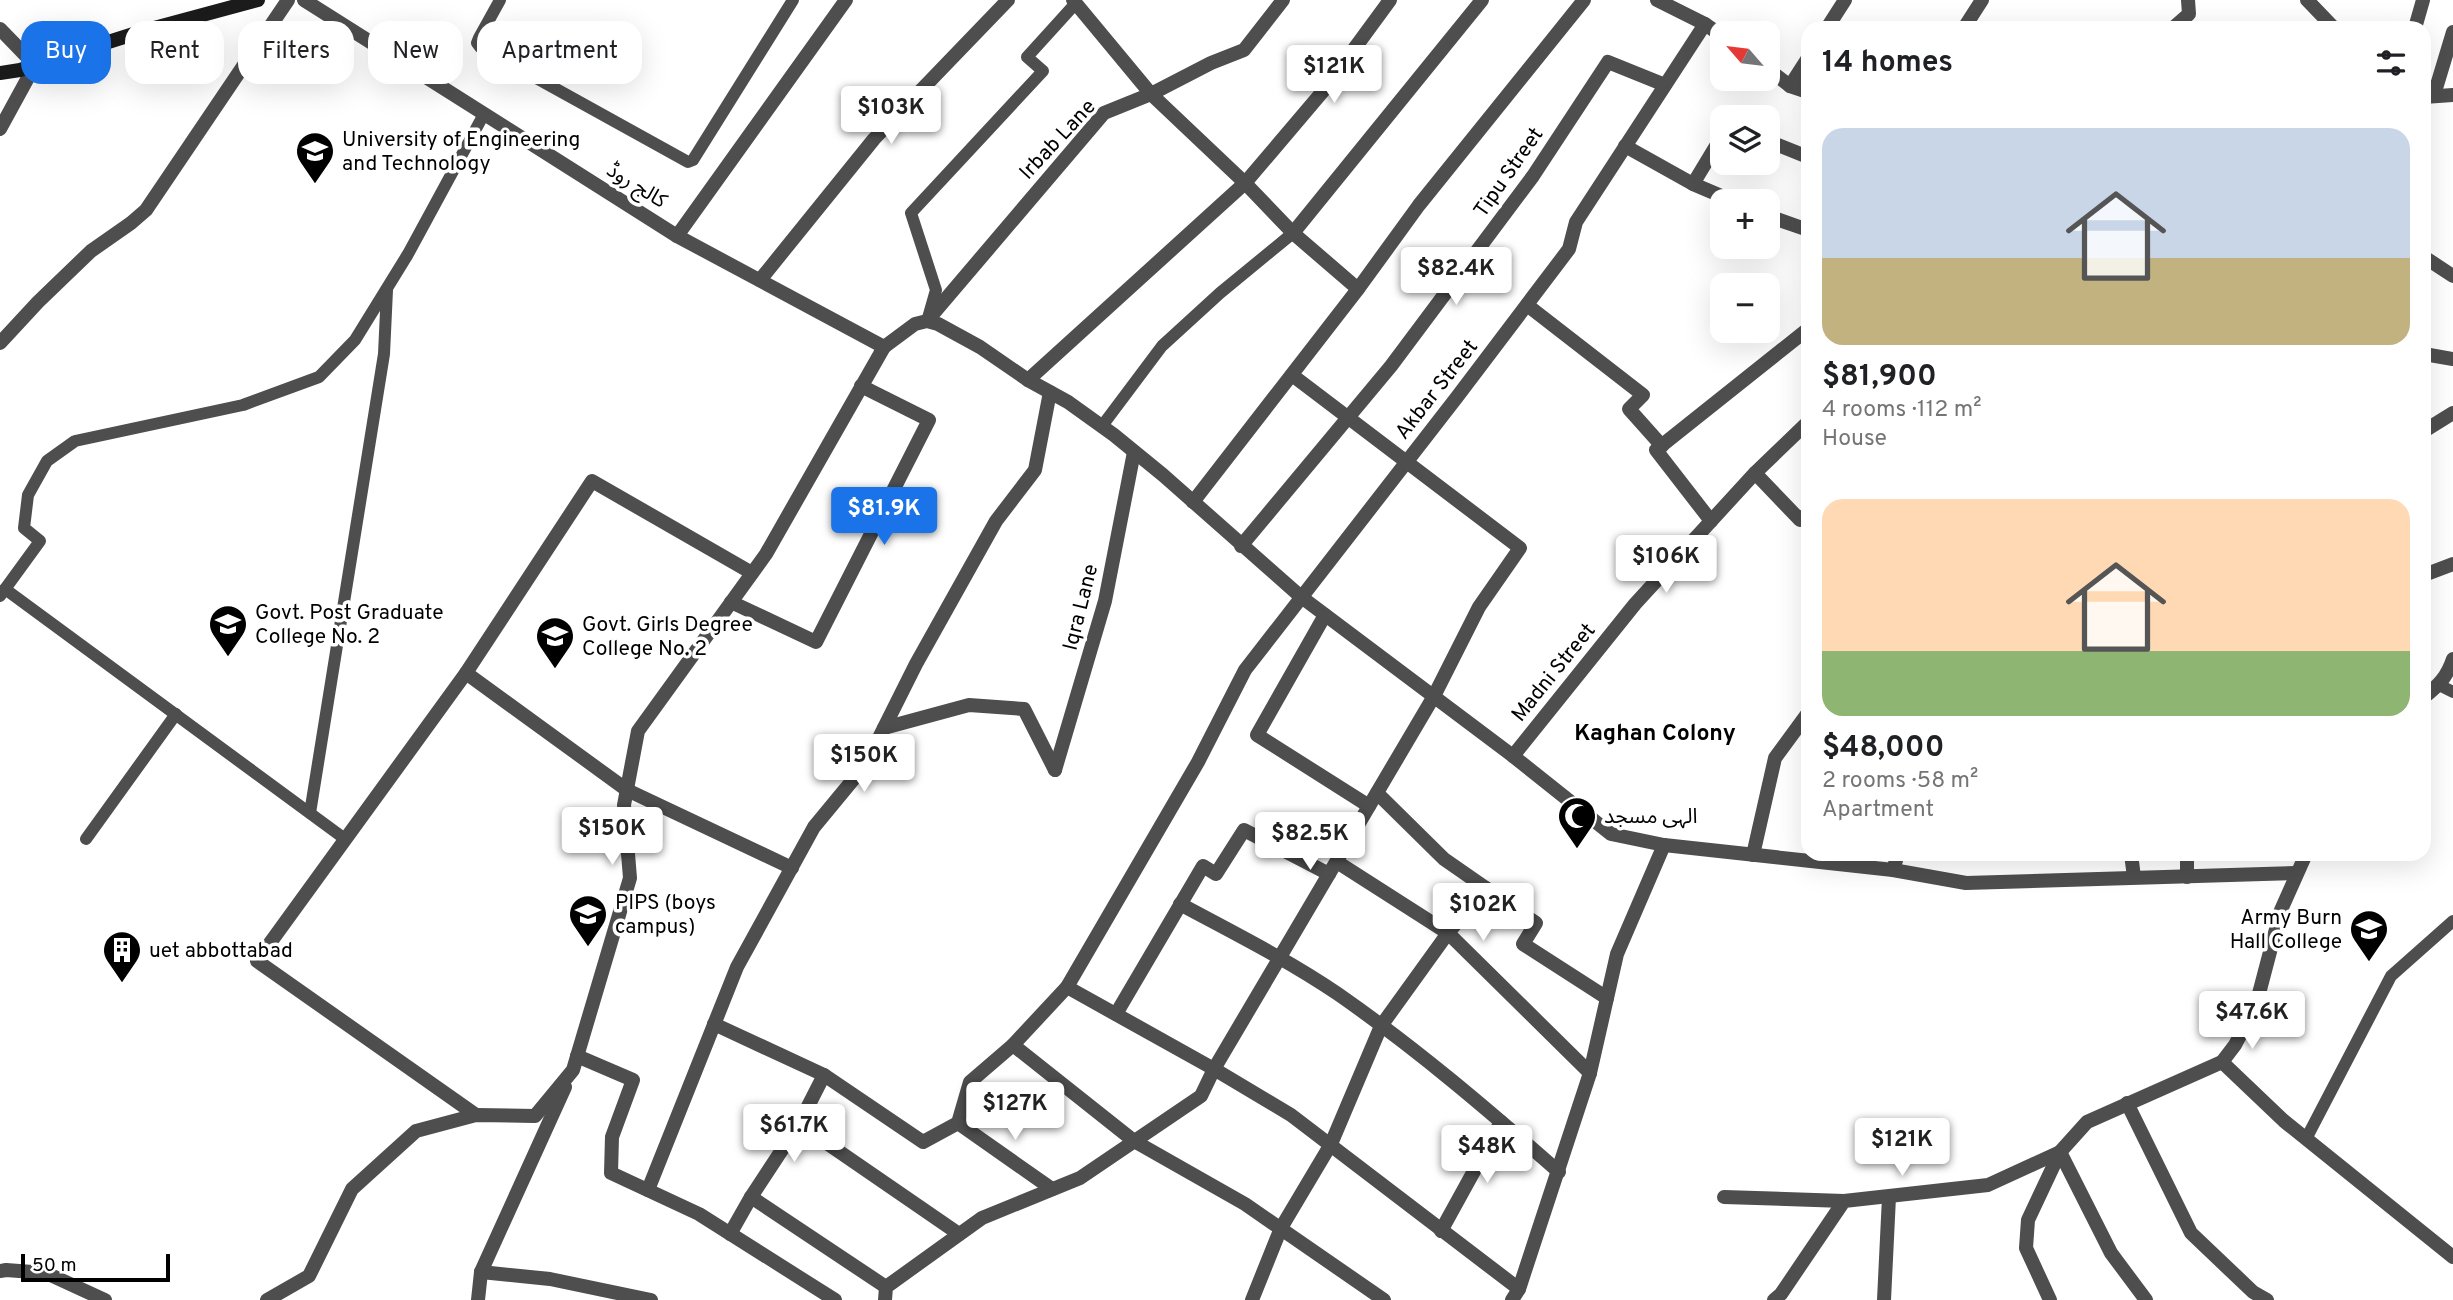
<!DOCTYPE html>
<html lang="en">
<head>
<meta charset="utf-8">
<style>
  :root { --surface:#fff; --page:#f6f6f6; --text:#202124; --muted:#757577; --accent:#1a73e8 }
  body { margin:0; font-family:Overpass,"Noto Sans Arabic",sans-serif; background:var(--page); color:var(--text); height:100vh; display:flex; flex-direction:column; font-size:26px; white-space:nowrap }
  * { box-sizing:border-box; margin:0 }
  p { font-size:23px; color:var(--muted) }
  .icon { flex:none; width:38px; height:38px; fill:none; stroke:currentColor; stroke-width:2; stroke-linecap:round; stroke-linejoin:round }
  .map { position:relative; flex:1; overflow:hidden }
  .side { position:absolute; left:1801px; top:21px; width:630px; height:840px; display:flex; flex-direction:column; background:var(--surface); border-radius:21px; box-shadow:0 7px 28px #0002 }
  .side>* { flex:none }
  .hud { position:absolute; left:21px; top:21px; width:665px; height:63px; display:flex; gap:14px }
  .needle { width:46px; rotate:298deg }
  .tools { position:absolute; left:1710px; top:21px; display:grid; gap:14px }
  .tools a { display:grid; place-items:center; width:70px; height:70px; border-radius:14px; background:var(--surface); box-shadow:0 7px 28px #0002; font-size:35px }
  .scale { position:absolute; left:21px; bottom:18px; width:149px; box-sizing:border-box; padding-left:7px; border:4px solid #000; border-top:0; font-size:19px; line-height:24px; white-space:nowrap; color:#000; -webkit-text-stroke:5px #fff; paint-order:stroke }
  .price { position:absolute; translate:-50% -60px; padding:0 16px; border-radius:7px; background:#fff; color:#222; font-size:23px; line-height:46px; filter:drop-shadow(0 2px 4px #0008) }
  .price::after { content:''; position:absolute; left:50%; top:42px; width:21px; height:16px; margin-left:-10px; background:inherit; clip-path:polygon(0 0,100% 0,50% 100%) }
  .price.active { background:var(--accent); color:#fff }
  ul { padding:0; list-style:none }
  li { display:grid; align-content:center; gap:14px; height:371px; padding:0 21px }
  li span { display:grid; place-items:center; height:217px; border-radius:21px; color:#555 }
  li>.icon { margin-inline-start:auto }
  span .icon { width:126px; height:126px; fill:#fffc; stroke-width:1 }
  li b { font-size:30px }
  h2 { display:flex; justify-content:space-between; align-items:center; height:84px; padding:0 21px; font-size:30px }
  .pill { padding:0 24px; border-radius:21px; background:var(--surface); box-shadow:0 7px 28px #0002; font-size:24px; line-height:63px }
  .pill.active { background:var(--accent); color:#fff }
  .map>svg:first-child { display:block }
</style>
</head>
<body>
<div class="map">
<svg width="2453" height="1300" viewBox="0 0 2453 1300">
  <rect width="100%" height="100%" fill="#fff"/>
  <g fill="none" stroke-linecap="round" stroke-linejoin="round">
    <g stroke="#4e4e4e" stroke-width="12">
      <path d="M 500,0 L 479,38 L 477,43 L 480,47 L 688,162 L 693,160 L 793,0"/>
      <path d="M 928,318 L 936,290 L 911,213 L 1043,71 L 1027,57 L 1076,3"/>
      <path d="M 1102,426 L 1162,346 L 1220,293 L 1293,233"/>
      <path d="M 5,589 L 345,839"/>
      <path d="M 0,596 L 40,541 L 24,528 L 28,495 L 47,461 L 75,441 L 243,405 L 319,377 L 355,340 L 408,254 L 484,114"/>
      <path d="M 2439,685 L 2453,692"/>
      <path d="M 310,813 L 384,354 L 387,290"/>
      <path d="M 86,839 L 176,714"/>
      <path d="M 2306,1139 L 2391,976 L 2453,921"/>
    </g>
    <g stroke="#4e4e4e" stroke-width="14">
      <path d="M 1657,0 L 1705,24 L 1722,36"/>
      <path d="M 2307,0 L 2334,28"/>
      <path d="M 1827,28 L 1845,0"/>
      <path d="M 1964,28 L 1982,0"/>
      <path d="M 2173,28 L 2189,14 L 2188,0"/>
      <path d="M 2415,28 L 2423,0"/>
      <path d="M 0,29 L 35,65 L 0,129"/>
      <path d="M 1768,69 L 1790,86 L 1808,92"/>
      <path d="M 1790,86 L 1808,58"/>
      <path d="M 2434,95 L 2453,32"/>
      <path d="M 2424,97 L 2453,95"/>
      <path d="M 1768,141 L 1808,157"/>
      <path d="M 1625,146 L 1693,184 L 1722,136"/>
      <path d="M 1693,184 L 1733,201"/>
      <path d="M 1768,216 L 1808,230"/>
      <path d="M 1293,233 L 1482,0"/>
      <path d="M 677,236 L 846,0"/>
      <path d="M 2424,257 L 2453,276"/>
      <path d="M 760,280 L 874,139 L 1008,0"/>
      <path d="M 1358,289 L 1419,205 L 1584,0"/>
      <path d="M 1527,305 L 1643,395 L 1629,409 L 1662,446"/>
      <path d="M 927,321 L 1104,113 L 1151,94 L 1073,0"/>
      <path d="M 0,343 L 38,302 L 91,251 L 131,223 L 146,210 L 288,0"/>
      <path d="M 2424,354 L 2453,359"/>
      <path d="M 1028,380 L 1245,183 L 1324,90 L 1390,0"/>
      <path d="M 2424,431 L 2453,413"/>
      <path d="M 1755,473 L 1800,520 L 1808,513"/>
      <path d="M 1193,502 L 1358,289 L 1293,233 L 1245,183 L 1151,94 L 1211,63 L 1244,50 L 1283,0"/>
      <path d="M 1711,521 L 1656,450 L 1808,329"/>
      <path d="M 1241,546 L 1391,366 L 1533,176 L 1608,62 L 1665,85"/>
      <path d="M 2424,575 L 2453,564"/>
      <path d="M 731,602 L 816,642 L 929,420 L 861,386"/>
      <path d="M 1325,615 L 1257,735 L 1369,806"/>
      <path d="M 466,673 L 627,790 L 792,868"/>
      <path d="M 884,728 L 969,705 L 1024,709 L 1055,770"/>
      <path d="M 1513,756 L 1635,604 L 1755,473 L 1808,422"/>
      <path d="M 1055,770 L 1105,601 L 1134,452"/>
      <path d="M 1377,793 L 1444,859 L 1536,923 L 1523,944 L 1607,998"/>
      <path d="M 2131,854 L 2134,877"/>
      <path d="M 1753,855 L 1775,758 L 1808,713"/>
      <path d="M 1337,862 L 1448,933 L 1590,1073"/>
      <path d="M 1893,870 L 1898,854"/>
      <path d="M 2187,877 L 2187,854"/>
      <path d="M 1180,904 C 1234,933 1288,960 1338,994 C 1417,1049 1487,1109 1559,1172"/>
      <path d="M 1067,987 L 1214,1069 L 1291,1115 L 1519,1289"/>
      <path d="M 1116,1014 L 1203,866 L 1216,874 L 1244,830 L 1329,874"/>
      <path d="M 714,1024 L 824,1075 L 923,1142 L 958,1123 L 970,1082 L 1013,1045 L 1067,987 L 1198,762 L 1245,670 L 1457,397 L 1569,249 L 1576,222 L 1705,24"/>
      <path d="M 1013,1045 L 1134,1141 L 1245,1204 L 1384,1300"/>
      <path d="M 577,1056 L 633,1080 L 612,1137 L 611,1173 L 699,1214 L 835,1300"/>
      <path d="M 2222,1062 L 2284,1121 L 2453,1257"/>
      <path d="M 2127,1103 L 2191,1233 L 2253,1292 L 2267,1300"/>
      <path d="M 476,1115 L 257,961 L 466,673 L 592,481 L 752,573"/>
      <path d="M 958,1123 L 1052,1189"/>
      <path d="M 799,1124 L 959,1234"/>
      <path d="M 2060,1152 L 2111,1253 L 2146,1300"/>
      <path d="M 648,1190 L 737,967 L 814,827 L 866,764 L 916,664 L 996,521 L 1035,470 L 1050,392"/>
      <path d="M 751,1197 L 886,1287"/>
      <path d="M 1724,1197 L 1844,1201"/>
      <path d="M 1441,1231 L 1501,1122"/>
      <path d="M 730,1234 L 751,1197 L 799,1124 L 824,1075"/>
      <path d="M 0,1271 L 6,1270 L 46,1273 L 105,1300"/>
      <path d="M 481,1272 L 550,1279 L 651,1300"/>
      <path d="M 267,1300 L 309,1276 L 352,1189 L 416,1131 L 476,1115 L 535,1116 L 573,1070 L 630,878 L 624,805 L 638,731 L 766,554 L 884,347"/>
      <path d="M 478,1300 L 481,1272 L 565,1087"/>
      <path d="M 885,1300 L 886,1287 L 982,1218 L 1080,1178 L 1201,1096 L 1214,1069 L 1434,696 L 1479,607 L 1520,548 L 1292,375"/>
      <path d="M 1252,1300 L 1281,1228 L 1331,1144 L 1381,1026 L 1448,933 L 1486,888"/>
      <path d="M 1512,1300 L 1519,1289 L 1590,1073 L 1617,954 L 1664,845"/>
      <path d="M 1884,1300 L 1889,1197"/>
      <path d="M 2050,1300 L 2026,1248 L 2028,1220 L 2060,1152"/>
    </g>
    <g stroke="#4e4e4e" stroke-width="14">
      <path d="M 304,0 L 677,236 L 884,347 L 915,324 L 927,321 L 938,324 L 980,347 L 1028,380 L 1068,402 L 1114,435 L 1163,475 L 1300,596 L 1513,756 L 1611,834 L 1664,845 L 1893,870 L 1966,883 L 2296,873"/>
      <path d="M 2424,697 C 2439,685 2447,677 2453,659"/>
      <path d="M 1774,1300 L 1781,1294 L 1844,1201 L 1988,1185 L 2060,1152 L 2087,1122 L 2222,1062 L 2235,1045 L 2256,1005 L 2281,910 L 2306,854"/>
    </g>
    <path stroke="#1b1b1b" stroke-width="14" d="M 0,73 L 20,70 L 143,31 L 258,0"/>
  </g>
  <defs>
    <symbol id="university-pin" viewBox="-11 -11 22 30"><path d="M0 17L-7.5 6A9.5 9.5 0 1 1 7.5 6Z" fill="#000" stroke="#fff"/><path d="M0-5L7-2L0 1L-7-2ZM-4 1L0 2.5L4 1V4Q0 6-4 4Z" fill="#fff"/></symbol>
    <symbol id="mosque-pin" viewBox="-11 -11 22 30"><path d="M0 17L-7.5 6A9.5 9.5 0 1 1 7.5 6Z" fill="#000" stroke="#fff"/><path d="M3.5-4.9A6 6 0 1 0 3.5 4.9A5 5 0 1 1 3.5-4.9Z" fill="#fff"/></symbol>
    <symbol id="school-pin" viewBox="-11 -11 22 30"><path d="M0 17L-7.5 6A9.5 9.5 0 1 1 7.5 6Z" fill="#000" stroke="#fff"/><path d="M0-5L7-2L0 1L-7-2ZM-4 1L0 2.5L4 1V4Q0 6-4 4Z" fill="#fff"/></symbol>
    <symbol id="building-pin" viewBox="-11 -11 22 30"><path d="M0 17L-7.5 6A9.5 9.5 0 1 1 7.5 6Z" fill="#000" stroke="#fff"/><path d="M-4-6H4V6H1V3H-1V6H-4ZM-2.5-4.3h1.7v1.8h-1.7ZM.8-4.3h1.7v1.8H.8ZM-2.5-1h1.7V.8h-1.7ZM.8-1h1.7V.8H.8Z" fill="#fff"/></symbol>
  </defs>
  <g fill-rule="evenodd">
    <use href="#university-pin" x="293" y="129" width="44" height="60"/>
    <use href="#university-pin" x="206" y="602" width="44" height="60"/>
    <use href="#university-pin" x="533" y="614" width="44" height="60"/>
    <use href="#mosque-pin" x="1555" y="794" width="44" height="60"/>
    <use href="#school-pin" x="566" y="892" width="44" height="60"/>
    <use href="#university-pin" x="2347" y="907" width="44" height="60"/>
    <use href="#building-pin" x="100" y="928" width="44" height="60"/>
  </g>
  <g text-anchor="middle" stroke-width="7" stroke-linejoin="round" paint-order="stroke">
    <g font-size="21" fill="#000" stroke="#fff" text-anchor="start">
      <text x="342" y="146">University of Engineering<tspan x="342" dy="24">and Technology</tspan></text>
      <text x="255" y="619">Govt. Post Graduate<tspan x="255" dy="24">College No. 2</tspan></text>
      <text x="582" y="631">Govt. Girls Degree<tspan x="582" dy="24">College No. 2</tspan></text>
      <text x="1604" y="823">الہی مسجد</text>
      <text x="615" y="909">PIPS (boys<tspan x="615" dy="24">campus)</tspan></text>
      <text x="2342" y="924" text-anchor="end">Army Burn<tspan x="2342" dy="24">Hall College</tspan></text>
      <text x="149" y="957">uet abbottabad</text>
    </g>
    <g font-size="21" fill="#000" stroke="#fff">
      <text transform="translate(1057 139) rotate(-47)" y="7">Irbab Lane</text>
      <text transform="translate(1508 172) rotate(-55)" y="7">Tipu Street</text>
      <text transform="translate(637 185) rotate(32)" y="7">کالج روڈ</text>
      <text transform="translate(1436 389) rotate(-52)" y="7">Akbar Street</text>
      <text transform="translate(1080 607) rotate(-76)" y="7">Iqra Lane</text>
      <text transform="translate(1553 672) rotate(-51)" y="7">Madni Street</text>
    </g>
    <g font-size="23" font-weight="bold" fill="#000" stroke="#fff">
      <text x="1655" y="740">Kaghan Colony</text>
    </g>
  </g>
</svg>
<div class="tools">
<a><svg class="needle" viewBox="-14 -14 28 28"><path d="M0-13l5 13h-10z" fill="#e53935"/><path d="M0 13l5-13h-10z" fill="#757577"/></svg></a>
<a><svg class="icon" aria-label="layers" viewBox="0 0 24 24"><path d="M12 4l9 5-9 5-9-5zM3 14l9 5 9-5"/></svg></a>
<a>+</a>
<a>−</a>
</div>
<div class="scale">50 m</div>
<b class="price" style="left:1334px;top:105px">$121K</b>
<b class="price" style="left:891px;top:146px">$103K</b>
<b class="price" style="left:1456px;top:307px">$82.4K</b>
<b class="price active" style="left:884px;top:547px">$81.9K</b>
<b class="price" style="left:1666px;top:595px">$106K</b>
<b class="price" style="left:864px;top:794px">$150K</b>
<b class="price" style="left:612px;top:867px">$150K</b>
<b class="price" style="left:1310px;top:872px">$82.5K</b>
<b class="price" style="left:1483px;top:943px">$102K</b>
<b class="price" style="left:2252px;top:1051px">$47.6K</b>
<b class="price" style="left:1015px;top:1142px">$127K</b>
<b class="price" style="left:794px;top:1164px">$61.7K</b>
<b class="price" style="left:1902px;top:1178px">$121K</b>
<b class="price" style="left:1487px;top:1185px">$48K</b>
<div class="hud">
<a class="pill active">Buy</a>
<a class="pill">Rent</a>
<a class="pill">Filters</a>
<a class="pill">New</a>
<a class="pill">Apartment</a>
</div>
<section class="side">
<h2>14 homes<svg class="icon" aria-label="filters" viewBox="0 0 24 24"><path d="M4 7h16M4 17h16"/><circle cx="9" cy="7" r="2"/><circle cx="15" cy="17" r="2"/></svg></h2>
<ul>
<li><span style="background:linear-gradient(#c9d6e8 60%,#c2b280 0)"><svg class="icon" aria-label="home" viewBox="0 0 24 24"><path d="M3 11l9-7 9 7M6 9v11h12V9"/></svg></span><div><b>$81,900</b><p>4 rooms · 112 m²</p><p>House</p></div></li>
<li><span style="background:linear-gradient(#ffd9b3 70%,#8fb573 0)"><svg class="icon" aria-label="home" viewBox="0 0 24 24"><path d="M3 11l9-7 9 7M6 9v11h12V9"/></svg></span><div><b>$48,000</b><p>2 rooms · 58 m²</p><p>Apartment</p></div></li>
</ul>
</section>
</div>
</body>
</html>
